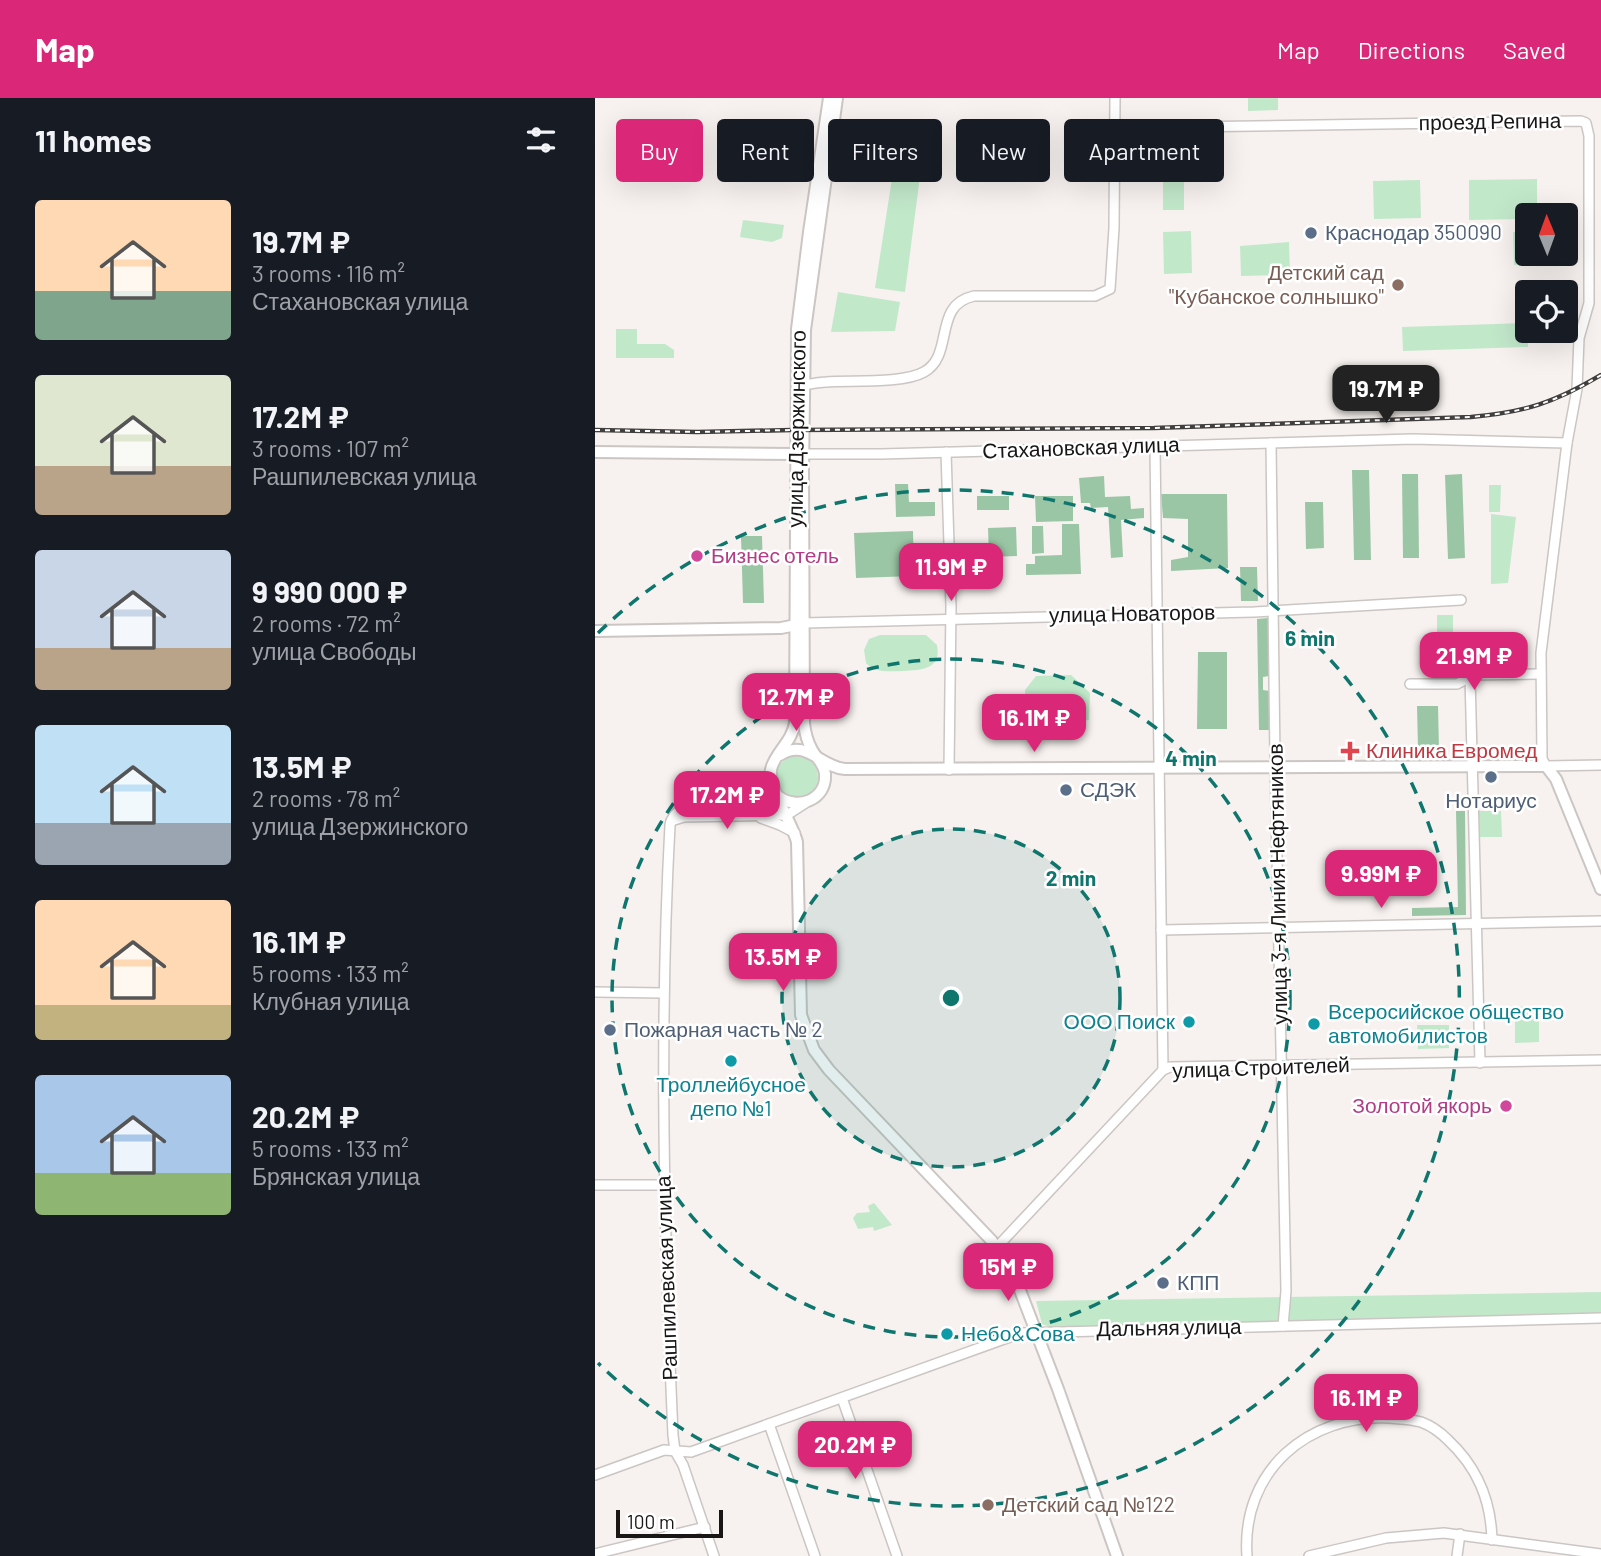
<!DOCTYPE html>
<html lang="en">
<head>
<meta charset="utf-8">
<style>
  :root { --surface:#171b24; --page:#242831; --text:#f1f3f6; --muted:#9ea1a6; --accent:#db2777 }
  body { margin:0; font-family:Barlow,sans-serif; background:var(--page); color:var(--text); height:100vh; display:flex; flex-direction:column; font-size:26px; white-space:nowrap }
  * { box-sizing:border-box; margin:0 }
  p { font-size:23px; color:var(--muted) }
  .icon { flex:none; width:38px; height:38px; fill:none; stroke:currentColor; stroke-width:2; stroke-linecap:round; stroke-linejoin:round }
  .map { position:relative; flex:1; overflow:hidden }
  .panel { display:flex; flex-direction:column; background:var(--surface); width:595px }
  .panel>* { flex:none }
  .banner { position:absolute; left:21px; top:21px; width:665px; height:63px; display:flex; gap:14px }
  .needle { width:46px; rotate:359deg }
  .controls { position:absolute; left:920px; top:105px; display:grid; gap:14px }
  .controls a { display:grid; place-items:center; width:63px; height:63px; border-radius:7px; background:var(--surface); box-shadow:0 7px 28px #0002; font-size:35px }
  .scale { position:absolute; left:21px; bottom:18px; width:107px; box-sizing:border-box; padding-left:7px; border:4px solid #181716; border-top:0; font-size:19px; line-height:24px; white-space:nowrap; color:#181716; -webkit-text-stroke:5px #fff; paint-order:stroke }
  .price { position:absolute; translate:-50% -60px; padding:0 16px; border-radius:14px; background:var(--accent); color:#fff; font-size:23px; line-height:46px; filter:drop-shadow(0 2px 4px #0008) }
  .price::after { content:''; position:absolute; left:50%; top:42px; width:21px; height:16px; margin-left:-10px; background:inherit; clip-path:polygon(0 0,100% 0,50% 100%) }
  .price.active { background:#222; color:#fff }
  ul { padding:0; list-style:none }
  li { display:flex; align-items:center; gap:21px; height:175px; padding:0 35px }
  li span { display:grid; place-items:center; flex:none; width:196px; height:140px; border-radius:7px; color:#555 }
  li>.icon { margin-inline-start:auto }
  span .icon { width:84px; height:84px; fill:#fffc; stroke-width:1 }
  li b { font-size:30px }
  h2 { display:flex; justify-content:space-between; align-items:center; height:84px; padding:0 35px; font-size:30px }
  .pill { padding:0 24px; border-radius:7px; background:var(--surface); box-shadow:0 7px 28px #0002; font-size:24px; line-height:63px }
  .pill.active { background:var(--accent); color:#fff }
  header { display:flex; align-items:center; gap:42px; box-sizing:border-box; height:98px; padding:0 35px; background:var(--accent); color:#fff }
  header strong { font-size:33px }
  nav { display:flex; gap:38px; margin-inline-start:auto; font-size:24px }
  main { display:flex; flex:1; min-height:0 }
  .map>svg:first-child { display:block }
</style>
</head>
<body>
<header>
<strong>Map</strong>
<nav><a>Map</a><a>Directions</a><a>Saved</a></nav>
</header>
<main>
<section class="panel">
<h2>11 homes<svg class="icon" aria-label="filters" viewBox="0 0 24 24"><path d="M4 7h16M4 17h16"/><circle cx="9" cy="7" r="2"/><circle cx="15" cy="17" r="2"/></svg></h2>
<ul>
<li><span style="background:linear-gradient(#ffd9b3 65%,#7fa58c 0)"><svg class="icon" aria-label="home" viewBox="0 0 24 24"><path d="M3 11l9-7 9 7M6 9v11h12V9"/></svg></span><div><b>19.7M ₽</b><p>3 rooms · 116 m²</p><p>Стахановская улица</p></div></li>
<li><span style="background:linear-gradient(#dfe7d0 65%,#b9a48a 0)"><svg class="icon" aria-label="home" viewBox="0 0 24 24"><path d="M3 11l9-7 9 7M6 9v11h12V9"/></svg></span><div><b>17.2M ₽</b><p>3 rooms · 107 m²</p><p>Рашпилевская улица</p></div></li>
<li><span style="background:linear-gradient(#c9d6e8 70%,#b9a48a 0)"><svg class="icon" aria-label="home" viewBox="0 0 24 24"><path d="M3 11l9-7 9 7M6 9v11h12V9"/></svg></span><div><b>9 990 000 ₽</b><p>2 rooms · 72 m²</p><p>улица Свободы</p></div></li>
<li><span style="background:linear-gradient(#bfe0f5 70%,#9aa5b1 0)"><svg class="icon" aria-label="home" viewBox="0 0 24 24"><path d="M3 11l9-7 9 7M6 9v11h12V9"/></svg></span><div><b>13.5M ₽</b><p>2 rooms · 78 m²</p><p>улица Дзержинского</p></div></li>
<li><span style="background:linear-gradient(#ffd9b3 75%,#c2b280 0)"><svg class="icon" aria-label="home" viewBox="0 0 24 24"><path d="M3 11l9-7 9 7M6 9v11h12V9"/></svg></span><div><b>16.1M ₽</b><p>5 rooms · 133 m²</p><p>Клубная улица</p></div></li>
<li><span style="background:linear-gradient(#a9c7e8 70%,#8fb573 0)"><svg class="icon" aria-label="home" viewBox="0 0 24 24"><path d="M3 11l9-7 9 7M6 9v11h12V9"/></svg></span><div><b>20.2M ₽</b><p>5 rooms · 133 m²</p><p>Брянская улица</p></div></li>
</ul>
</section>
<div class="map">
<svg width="1006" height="1458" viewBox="0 0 1006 1458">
  <rect width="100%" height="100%" fill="#f7f2ef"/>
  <g fill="#c2e8ca">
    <path d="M 653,0 L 683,0 L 683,12 L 653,13 Z"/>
    <path d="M 298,74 L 325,78 L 310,194 L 280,190 Z"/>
    <path d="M 942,81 L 942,117 L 933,117 L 933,121 L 874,122 L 874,82 Z"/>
    <path d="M 825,82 L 826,120 L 779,121 L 778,83 Z"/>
    <rect x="568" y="83" width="21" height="29"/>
    <path d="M 148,122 L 189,127 L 187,140 L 177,144 L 145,139 Z"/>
    <path d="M 596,133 L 597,175 L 569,176 L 568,134 Z"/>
    <path d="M 918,134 L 933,134 L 933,156 L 938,156 L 938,166 L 919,167 Z"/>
    <path d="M 694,144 L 695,177 L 646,178 L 645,148 Z"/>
    <path d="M 243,194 L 305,204 L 300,233 L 236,234 Z"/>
    <path d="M 933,225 L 933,249 L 808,253 L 807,229 Z"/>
    <path d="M 21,231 L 42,231 L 42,246 L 70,246 L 79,252 L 79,260 L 21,260 Z"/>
    <path d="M 894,387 L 906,387 L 905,414 L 894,414 Z"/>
    <path d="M 896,416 L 921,419 L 913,485 L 896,486 Z"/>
    <path d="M 842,517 L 858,517 L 858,537 L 842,538 Z"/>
    <path d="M 285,537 L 331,537 L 342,547 C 347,571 327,572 309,573 C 295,573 281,576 271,565 L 269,552 L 274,541 Z"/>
    <path d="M 476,577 L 495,595 L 494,622 C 479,625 443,629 432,619 L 430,592 L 441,578 Z"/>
    <circle cx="202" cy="679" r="21"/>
    <path d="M 883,713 L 906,713 L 907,739 L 883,739 Z"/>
    <path d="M 944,908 L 944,944 L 920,945 L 920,909 Z"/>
    <path d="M 822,927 L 854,927 L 854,950 L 823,951 Z"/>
    <path d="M 279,1105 L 297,1127 L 279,1133 L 278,1129 L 263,1131 L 258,1120 L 262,1115 L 275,1114 L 273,1108 Z"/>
    <path d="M 1006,1194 L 1006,1216 L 455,1229 L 447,1226 L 441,1203 Z"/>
  </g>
  <g fill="#9bc6a5">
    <path d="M 757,372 L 774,372 L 776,462 L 759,462 Z"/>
    <path d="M 807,376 L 823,376 L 824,460 L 808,460 Z"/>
    <path d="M 867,376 L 870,460 L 853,461 L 850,377 Z"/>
    <path d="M 509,378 L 510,399 L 535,398 L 536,411 L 549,410 L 549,420 L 526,422 L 528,459 L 516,460 L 513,409 L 496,410 L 495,405 L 486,405 L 484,380 Z"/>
    <path d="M 300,386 L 313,386 L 314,404 L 340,404 L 340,418 L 301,419 Z"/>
    <path d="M 566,396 L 632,396 L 633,470 L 576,473 L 576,462 L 593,459 L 593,421 L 568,420 Z"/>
    <rect x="382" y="398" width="32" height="14"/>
    <path d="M 440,398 L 478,398 L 478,423 L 441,424 Z"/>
    <path d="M 710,404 L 728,404 L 729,450 L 711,451 Z"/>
    <path d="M 467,426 L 484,426 L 486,476 L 431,477 L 431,466 L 440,466 L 440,458 L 467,457 Z"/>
    <path d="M 437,428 L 448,428 L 449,455 L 437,456 Z"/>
    <path d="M 421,429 L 422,458 L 394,459 L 393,430 Z"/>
    <path d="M 318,433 L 319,478 L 261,480 L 259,435 Z"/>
    <path d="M 146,438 L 167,438 L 169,505 L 148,505 Z"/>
    <path d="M 645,469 L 662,469 L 663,503 L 646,503 Z"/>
    <path d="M 673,520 L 674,578 L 668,579 L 668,592 L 675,593 L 675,632 L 664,632 L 662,521 Z"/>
    <path d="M 603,554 L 632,554 L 632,631 L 602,631 Z"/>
    <path d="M 822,608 L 843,608 L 844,651 L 823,651 Z"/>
    <path d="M 861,713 L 870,713 L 871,817 L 817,818 L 817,810 L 863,809 Z"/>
  </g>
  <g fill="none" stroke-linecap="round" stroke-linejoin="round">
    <defs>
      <g id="minor">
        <path d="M 519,30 L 986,23 L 991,25 L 994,38 L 994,205 L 984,240 L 982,291 L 972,345 L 946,555 L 947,661 L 951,668 L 1006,667"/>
        <path d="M 209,287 C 217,286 224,284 231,284 C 255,282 308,286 329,274 C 360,257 337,207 379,198 L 500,198 L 515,191 L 519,130 L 520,0"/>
        <path d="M 676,345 L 680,661 L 691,1193 L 688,1228"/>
        <path d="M 560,348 L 568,972"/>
        <path d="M 351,354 L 356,508 L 354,672"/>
        <path d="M 204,356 L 286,356 L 818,341 L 972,345"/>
        <path d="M 209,525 L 659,514 L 866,502"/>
        <path d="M 875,579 L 885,965"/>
        <path d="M 815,586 L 862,586 L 879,577 L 944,576"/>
        <path d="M 166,720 L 185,727 L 200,735"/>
        <path d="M 76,723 L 89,719 L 192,717 L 212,704"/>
        <path d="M 566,832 L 1006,823"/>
        <path d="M 0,894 L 68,895"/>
        <path d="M 0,1087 L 68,1087"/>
        <path d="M 402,1149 L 568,972 L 575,969 L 1006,962"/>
        <path d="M 247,1300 L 302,1458"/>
        <path d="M 174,1326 L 220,1458"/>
        <path d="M 0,1377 L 69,1352 L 96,1354 L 426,1235 L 1006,1220"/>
        <path d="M 0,1456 L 110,1429"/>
        <path d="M 119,1458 L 88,1367 L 80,1353 L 78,1337 C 69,1133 64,931 75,727 C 84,689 141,723 164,699 C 170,692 172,682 175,673"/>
        <path d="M 652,1458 C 646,1373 713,1316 794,1320 C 804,1321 816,1321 826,1324 C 837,1328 845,1334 853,1342 C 882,1369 896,1401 897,1442"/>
        <path d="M 714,1458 L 791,1440 L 849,1435 L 1006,1456"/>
        <path d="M 862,1458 L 865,1436"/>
      </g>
      <g id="major">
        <path d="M 234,0 L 214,134 L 202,231 L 200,625 C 197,643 183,652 177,668 C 170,685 197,724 202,744 L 206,917 L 219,952 L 234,972 L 397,1143 L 418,1174 L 463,1291 L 522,1458"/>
        <path d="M 0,354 L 201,356"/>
        <path d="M 0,533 L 186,530 L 206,526"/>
        <path d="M 185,657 C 211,640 225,669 250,671 L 951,668 L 961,681 L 1006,791"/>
        <path d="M 183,698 C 202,713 232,702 230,676 C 229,665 221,660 217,652 C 212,643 210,635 209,625 L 208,370 L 210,232 L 242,0"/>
      </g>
    </defs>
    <use href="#minor" stroke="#cbc6c3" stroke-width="12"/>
    <use href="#major" stroke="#cbc6c3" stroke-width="14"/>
    <use href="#minor" stroke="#fff" stroke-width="9"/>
    <use href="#major" stroke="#fff" stroke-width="10"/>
    <defs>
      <path id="rail" d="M 0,332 L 102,334 L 197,332 L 559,330 L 876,319 C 930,314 959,305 1006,277"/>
    </defs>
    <use href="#rail" stroke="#413f3e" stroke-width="4.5"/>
    <use href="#rail" stroke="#fff" stroke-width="2" stroke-dasharray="5" stroke-linecap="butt"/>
  </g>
  <circle cx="356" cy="900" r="169" fill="#0f766e" fill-opacity=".12"/>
  <g fill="none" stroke="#0f766e" stroke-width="3.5" stroke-dasharray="12 9">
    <circle cx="356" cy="900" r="169"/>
    <circle cx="356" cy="900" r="339"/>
    <path d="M3 535A508 508 0 1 1 3 1265"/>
  </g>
  <g fill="#5c6f8a" stroke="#fff" stroke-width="2.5">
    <circle cx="716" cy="135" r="7"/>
    <circle cx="896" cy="679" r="7"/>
    <circle cx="471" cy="692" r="7"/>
    <circle cx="15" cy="932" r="7"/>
    <circle cx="568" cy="1185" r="7"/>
  </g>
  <g fill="#8d6e63" stroke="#fff" stroke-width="2.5">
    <circle cx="803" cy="187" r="7"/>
    <circle cx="393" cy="1407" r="7"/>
  </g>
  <g fill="#d1479c" stroke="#fff" stroke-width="2.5">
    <circle cx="102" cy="458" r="7"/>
    <circle cx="911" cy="1008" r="7"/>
  </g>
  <path fill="#e0444e" stroke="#fff" stroke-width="2.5" d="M751.5 642.5h7v7h7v7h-7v7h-7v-7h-7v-7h7z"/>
  <g fill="#0f9aa8" stroke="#fff" stroke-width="2.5">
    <circle cx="594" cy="924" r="7"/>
    <circle cx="719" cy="926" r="7"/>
    <circle cx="136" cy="963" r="7"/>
    <circle cx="352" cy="1236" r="7"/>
  </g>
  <g text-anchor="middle" stroke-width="5" stroke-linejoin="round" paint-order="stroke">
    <g font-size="21" fill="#181716" stroke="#fff">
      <text transform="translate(895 24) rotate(-1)" y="7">проезд Репина</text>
      <text transform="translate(202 331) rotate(-89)" y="7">улица Дзержинского</text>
      <text transform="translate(486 350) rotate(-2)" y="7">Стахановская улица</text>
      <text transform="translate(537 516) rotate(-1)" y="7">улица Новаторов</text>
      <text transform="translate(683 786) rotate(-91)" y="7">улица 3-я Линия Нефтяников</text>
      <text transform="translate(666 970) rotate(-2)" y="7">улица Строителей</text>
      <text transform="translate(72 1180) rotate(-92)" y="7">Рашпилевская улица</text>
      <text transform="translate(574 1230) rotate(-1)" y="7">Дальняя улица</text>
    </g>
    <g font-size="21" fill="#4e5e75" stroke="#fff" text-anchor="start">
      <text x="730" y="142">Краснодар 350090</text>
      <text x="485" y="699">СДЭК</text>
      <text x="896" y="710" text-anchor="middle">Нотариус</text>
      <text x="29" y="939">Пожарная часть № 2</text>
      <text x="582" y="1192">КПП</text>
    </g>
    <g font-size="21" fill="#785e54" stroke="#fff" text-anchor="end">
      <text x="789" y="182">Детский сад<tspan x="789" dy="24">"Кубанское солнышко"</tspan></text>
      <text x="407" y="1414" text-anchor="start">Детский сад №122</text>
    </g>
    <g font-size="21" fill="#b23c85" stroke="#fff" text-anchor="start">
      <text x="116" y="465">Бизнес отель</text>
      <text x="897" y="1015" text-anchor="end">Золотой якорь</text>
    </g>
    <g font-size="21" fill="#be3a42" stroke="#fff" text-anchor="start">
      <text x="771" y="660">Клиника Евромед</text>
    </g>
    <g font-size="21" fill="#0d838f" stroke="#fff" text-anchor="start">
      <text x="733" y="921">Всеросийское общество<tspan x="733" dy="24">автомобилистов</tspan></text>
      <text x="580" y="931" text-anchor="end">ООО Поиск</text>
      <text x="136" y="994" text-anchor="middle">Троллейбусное<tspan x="136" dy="24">депо №1</tspan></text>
      <text x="366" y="1243">Небо&amp;Сова</text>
    </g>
  </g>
  <circle cx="356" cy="900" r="10" fill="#0f766e" stroke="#fff" stroke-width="3.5"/>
  <g font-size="21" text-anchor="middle" font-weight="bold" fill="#0f766e" stroke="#fff" stroke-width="5" stroke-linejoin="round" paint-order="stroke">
    <text x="715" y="548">6 min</text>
    <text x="596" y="668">4 min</text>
    <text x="476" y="788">2 min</text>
  </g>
</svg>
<div class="controls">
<a><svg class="needle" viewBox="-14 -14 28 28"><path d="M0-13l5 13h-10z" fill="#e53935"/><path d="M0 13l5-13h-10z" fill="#9ea1a6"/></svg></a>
<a><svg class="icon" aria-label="locate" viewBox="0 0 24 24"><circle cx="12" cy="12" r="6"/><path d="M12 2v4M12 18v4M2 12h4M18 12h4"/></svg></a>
</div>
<div class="scale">100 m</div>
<b class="price active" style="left:791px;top:327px">19.7M ₽</b>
<b class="price" style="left:356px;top:505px">11.9M ₽</b>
<b class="price" style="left:879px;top:594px">21.9M ₽</b>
<b class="price" style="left:201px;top:635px">12.7M ₽</b>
<b class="price" style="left:439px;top:656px">16.1M ₽</b>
<b class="price" style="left:132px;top:733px">17.2M ₽</b>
<b class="price" style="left:786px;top:812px">9.99M ₽</b>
<b class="price" style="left:188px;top:895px">13.5M ₽</b>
<b class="price" style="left:413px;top:1205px">15M ₽</b>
<b class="price" style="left:771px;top:1336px">16.1M ₽</b>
<b class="price" style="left:260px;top:1383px">20.2M ₽</b>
<div class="banner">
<a class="pill active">Buy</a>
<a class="pill">Rent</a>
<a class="pill">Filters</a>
<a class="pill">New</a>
<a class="pill">Apartment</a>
</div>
</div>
</main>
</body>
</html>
